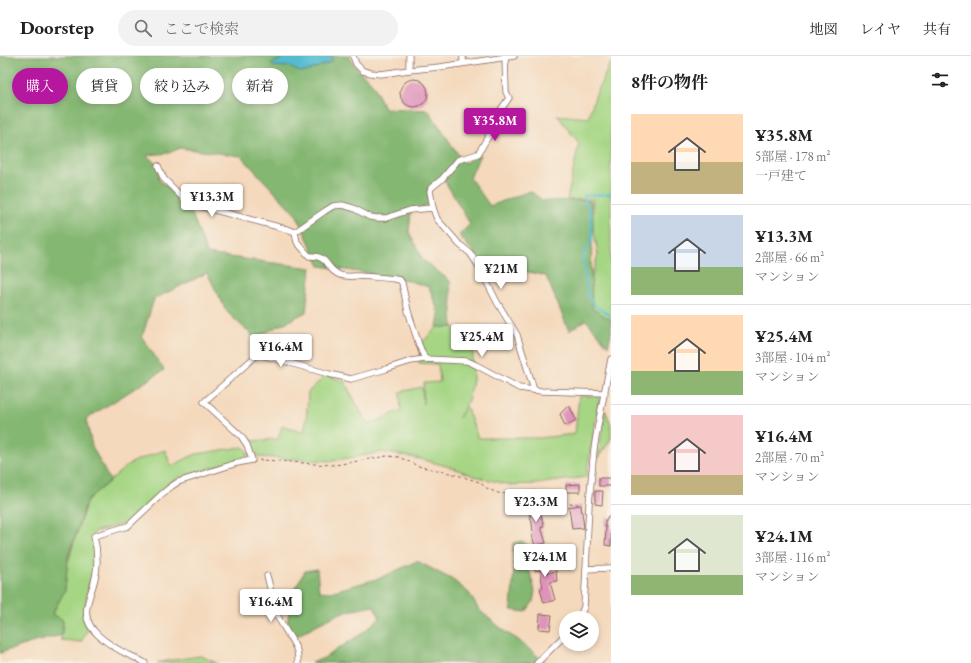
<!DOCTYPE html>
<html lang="ja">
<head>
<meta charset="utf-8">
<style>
  :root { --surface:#fff; --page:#f2f2f2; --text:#222; --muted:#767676; --line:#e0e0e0; --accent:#b5179e }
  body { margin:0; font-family:"EB Garamond","Noto Serif JP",serif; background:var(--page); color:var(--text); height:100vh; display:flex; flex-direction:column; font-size:15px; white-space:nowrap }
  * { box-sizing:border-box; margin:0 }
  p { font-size:13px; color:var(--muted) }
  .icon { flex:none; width:22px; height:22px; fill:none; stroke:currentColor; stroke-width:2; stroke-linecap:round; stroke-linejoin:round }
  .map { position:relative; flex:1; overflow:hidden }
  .details { display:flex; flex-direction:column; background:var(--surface); width:360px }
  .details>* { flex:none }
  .top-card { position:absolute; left:12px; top:12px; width:380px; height:36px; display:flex; gap:8px }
  .tools { position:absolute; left:559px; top:555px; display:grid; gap:8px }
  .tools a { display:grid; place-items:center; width:40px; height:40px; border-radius:50%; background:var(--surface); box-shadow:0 2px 6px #0003; font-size:20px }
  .price { position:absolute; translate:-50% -34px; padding:0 9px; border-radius:4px; background:#fff; color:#222; font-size:13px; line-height:26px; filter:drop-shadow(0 1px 2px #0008) }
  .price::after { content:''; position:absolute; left:50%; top:24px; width:12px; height:9px; margin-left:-6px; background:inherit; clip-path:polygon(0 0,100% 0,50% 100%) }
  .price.current { background:var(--accent); color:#fff }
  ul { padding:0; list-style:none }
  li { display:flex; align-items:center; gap:12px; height:100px; padding:0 20px }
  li+li { border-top:1px solid var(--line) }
  li span { display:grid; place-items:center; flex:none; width:112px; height:80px; border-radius:0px; color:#555 }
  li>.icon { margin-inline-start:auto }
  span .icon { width:48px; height:48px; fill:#fffc; stroke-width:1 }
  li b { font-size:17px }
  h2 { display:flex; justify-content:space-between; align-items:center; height:48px; padding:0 20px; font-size:17px }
  .tag { padding:0 14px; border-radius:18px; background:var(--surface); box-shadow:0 2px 6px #0003; font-size:14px; line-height:36px }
  .tag.current { background:var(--accent); color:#fff }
  header { display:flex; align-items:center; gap:24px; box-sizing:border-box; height:56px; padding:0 20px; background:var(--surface); border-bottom:1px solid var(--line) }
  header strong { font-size:19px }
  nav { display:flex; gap:22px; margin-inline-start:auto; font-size:14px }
  .search { width:280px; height:36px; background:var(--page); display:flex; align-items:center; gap:10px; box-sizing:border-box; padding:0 14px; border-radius:22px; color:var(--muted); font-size:15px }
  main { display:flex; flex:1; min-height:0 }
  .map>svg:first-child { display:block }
</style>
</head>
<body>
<header>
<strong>Doorstep</strong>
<div class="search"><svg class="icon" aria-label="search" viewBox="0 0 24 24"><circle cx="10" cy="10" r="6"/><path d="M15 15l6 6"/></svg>ここで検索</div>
<nav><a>地図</a><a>レイヤ</a><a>共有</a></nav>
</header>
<main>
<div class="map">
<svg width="611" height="607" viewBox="0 0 611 607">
  <rect width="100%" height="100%" fill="#f7f3e8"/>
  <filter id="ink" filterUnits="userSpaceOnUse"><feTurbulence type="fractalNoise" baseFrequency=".025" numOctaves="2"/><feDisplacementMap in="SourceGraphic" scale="8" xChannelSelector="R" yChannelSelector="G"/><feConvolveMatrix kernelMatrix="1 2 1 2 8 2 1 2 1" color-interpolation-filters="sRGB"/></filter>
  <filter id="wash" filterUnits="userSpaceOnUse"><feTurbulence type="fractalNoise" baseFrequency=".012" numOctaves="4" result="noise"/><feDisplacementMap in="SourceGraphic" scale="16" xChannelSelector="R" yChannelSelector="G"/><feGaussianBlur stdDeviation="0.9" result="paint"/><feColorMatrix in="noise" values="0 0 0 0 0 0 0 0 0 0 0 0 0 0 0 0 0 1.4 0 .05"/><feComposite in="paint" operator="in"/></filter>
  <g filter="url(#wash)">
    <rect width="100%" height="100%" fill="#f4d9bc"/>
    <g fill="#a6d684" stroke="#787a58">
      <path d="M 611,6 L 611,264 L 592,253 L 590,229 L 598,198 L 593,171 L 593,143 L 567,144 L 579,87 L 557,59 L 588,62 L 596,38 Z"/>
      <path d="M 437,271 L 453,271 L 468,281 L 473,289 L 473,325 L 468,345 L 459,362 L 466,350 L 478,382 L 540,382 L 575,378 L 579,340 L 600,340 L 586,421 L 537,428 L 510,429 L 474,420 L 453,412 L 421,403 L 383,396 L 332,405 L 259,401 L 256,400 L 251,393 L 251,385 L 278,383 L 282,370 L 304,377 C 306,364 308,350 308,336 L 320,325 L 325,319 L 344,325 L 368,369 L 401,354 L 400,336 L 422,331 L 423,348 L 424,327 L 440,326 L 438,308 L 419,307 L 420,289 Z"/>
      <path d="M 605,354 L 611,368 L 611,383 L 598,402 Z"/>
      <path d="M 242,391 L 246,393 L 248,400 L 171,425 L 127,467 L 94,476 L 94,512 L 89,529 L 83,560 L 87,575 L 81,586 L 61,584 L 63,564 L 52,559 L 65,534 L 67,509 L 87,444 L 128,409 L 135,405 L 165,394 L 171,410 L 196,398 Z"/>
      <path d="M 201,600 L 217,607 L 157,607 L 171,604 Z"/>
    </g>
    <g fill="#84b772" stroke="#676b4e">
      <path d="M 0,0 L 349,0 L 356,12 L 366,21 L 374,30 L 384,52 L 428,54 L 464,107 L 480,99 L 470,122 L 490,150 L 530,135 L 543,145 L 576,144 L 591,145 L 593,171 L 591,206 L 592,252 L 611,264 L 611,277 L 608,290 L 586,264 L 569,275 L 546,220 L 481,205 L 459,179 L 470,168 L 442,120 L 427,132 L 429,148 L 411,155 L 409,176 L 423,204 L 450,225 L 453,271 L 437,271 L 439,258 L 429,231 L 403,223 L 320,210 L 297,160 L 241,100 L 180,92 L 169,97 L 147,99 L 158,110 L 159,124 L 188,147 L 207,198 L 311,212 L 306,256 L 255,282 L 227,256 L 207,217 L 154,243 L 142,281 L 164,314 L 86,363 L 92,390 L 110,425 L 87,444 L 68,502 L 65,534 L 52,558 L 63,564 L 62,579 L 31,587 L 0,597 Z"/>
      <path d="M 522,485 L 529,491 L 527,506 L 535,535 L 533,546 L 526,556 L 511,554 L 514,514 L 513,495 L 513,487 Z"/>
      <path d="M 417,505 L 453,524 L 469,537 L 479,554 L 507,577 L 517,583 L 546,607 L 311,607 L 324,602 L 361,578 L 380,562 L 374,550 L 343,556 L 316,569 L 295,581 L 287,571 L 291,539 L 305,515 L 317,513 L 319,535 L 330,536 L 380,522 Z"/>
    </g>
    <path fill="#52bccf" stroke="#4e6e7d" d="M 281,0 L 332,0 L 332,5 L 329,7 L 305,16 L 300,16 L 290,11 L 273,10 L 272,8 L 272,7 L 278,5 L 281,3 Z"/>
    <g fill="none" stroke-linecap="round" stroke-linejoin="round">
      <path stroke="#52bccf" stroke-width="2" d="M 611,138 L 584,140 L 584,142 L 591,158 L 592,177 L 592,185 L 584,197 L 583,201 L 588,240 L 595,250 L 611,260"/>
    </g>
    <g id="blocks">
      <g fill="#df93bb">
        <circle cx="414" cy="37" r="14"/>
        <path d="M 569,349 L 576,364 L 565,370 L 560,358 Z"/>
        <rect x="599" y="422" width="12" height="8"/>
        <path d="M 580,428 L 580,436 L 566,436 L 566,429 Z"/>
        <path d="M 595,435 L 603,435 L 602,449 L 595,448 Z"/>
        <path d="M 537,444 L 542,463 L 544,470 L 541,471 L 546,487 L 535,490 L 531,476 L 533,475 L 532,467 L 526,447 Z"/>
        <path d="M 581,449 L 584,472 L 572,473 L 569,451 Z"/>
        <path d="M 607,461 L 611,461 L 611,490 L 605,489 L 606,471 L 605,471 L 605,464 L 607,464 Z"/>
        <path d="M 542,498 L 547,517 L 556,515 L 557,525 L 550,526 L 555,544 L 544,547 L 540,533 L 543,532 L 540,514 L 535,515 L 531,501 Z"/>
        <path d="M 540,558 L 552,559 L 550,574 L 539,573 Z"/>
      </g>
    </g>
  </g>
  <g filter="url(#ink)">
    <use href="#blocks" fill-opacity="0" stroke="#86605e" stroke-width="1"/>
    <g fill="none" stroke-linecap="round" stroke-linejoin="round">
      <defs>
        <g id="minor">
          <path d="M 353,0 L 356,8 L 363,15 L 371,17 L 381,18 L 409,14 L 440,11 L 514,0"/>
          <path d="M 409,0 L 409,14"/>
          <path d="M 463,0 L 463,7"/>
          <path d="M 505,0 L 506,36 L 509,42 L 492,66 L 489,79 L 478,98 L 458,104 L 442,123 L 431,132 L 430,135 L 433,152 L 437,163 L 459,188 L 470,197 L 478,209 L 497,246 L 517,279 L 534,334"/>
          <path d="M 158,110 L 164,123 L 188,147 L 290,174 L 295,176"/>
          <path d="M 295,176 L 297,186 L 309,200 C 329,199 325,213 340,219 C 345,221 353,220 359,220 C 372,221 387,221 400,224 L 402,227 L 408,255 L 419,289 L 425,303"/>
          <path d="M 295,176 L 325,155 L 333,150 L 342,149 L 353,152 L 370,161 L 377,162 L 386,162 L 410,154 L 433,152"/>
          <path d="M 586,513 L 611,512"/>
          <path d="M 267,520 C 271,532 271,545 276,556 C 281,570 292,581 297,595 C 298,598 298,603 298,607"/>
          <path d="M 579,562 L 584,551 L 586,513 L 589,448 L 594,393 L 598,369 L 611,303"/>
          <path d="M 145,607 C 140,604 134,601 129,599 C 118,594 107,587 98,579 C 75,558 93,540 96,517 C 98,504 97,492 94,480 L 128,470 L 163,437 L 172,430 L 178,426 L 237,407 L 252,404 L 247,389 L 241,380 L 204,346 L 258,298 L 329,318 L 351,323 L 386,313 L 411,305 L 425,303 L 467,305 L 476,309 L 519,332 L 541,335 L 605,337"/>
          <path d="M 537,607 L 566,578"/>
        </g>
      </defs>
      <use href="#minor" stroke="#86605e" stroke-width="7"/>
      <path stroke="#86605e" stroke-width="1" stroke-dasharray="3 3" stroke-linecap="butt" d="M 259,404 L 281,405 L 314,408 L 335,409 L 387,400 L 399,401 L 418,410 L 454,418 L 479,426 L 488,433 L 498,437 L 507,438 L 528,435 L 553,435 L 568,448 L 582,448"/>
      <use href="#minor" stroke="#fff" stroke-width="5.5"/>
    </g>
  </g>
</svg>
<div class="tools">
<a><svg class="icon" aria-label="layers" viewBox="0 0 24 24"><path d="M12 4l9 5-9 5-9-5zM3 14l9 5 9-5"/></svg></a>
</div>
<b class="price current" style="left:495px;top:86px">¥35.8M</b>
<b class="price" style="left:212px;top:162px">¥13.3M</b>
<b class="price" style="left:501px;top:234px">¥21M</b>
<b class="price" style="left:482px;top:302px">¥25.4M</b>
<b class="price" style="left:281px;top:312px">¥16.4M</b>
<b class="price" style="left:536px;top:467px">¥23.3M</b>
<b class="price" style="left:545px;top:522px">¥24.1M</b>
<b class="price" style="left:271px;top:567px">¥16.4M</b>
<div class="top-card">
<a class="tag current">購入</a>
<a class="tag">賃貸</a>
<a class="tag">絞り込み</a>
<a class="tag">新着</a>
</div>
</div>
<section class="details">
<h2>8件の物件<svg class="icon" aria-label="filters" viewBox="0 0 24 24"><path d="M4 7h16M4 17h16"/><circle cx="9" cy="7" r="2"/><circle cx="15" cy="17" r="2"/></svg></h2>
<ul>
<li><span style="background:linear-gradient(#ffd9b3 60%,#c2b280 0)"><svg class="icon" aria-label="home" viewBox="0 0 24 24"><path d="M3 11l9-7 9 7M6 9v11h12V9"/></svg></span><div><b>¥35.8M</b><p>5部屋 · 178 m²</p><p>一戸建て</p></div></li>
<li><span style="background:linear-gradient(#c9d6e8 65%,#8fb573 0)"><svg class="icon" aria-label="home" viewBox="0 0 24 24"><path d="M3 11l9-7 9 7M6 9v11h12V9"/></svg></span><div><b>¥13.3M</b><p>2部屋 · 66 m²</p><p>マンション</p></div></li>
<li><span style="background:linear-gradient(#ffd9b3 70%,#8fb573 0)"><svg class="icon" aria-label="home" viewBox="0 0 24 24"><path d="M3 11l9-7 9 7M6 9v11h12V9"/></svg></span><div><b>¥25.4M</b><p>3部屋 · 104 m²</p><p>マンション</p></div></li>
<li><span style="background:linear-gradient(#f6c9c9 75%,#c2b280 0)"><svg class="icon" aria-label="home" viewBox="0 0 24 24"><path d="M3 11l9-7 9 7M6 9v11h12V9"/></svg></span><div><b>¥16.4M</b><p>2部屋 · 70 m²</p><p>マンション</p></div></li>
<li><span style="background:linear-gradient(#dfe7d0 75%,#8fb573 0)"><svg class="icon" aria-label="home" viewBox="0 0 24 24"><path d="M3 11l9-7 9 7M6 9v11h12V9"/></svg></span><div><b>¥24.1M</b><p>3部屋 · 116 m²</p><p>マンション</p></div></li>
</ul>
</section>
</main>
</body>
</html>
